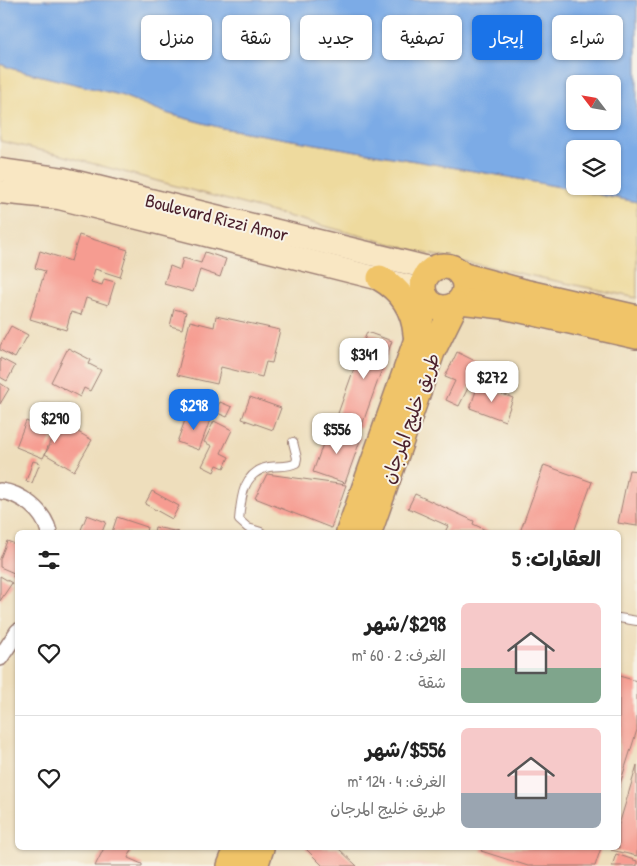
<!DOCTYPE html>
<html lang="ar">
<head>
<meta charset="utf-8">
<style>
  :root { --surface:#fff; --page:#f2f2f2; --text:#222; --muted:#767676; --line:#e0e0e0; --accent:#1a73e8 }
  body { margin:0; font-family:"Patrick Hand","Playpen Sans Arabic",sans-serif; background:var(--page); color:var(--text); direction:rtl; height:100vh; display:flex; flex-direction:column; font-size:19px; white-space:nowrap }
  * { box-sizing:border-box; margin:0 }
  p { font-size:16px; color:var(--muted) }
  .icon { flex:none; width:28px; height:28px; fill:none; stroke:currentColor; stroke-width:2; stroke-linecap:round; stroke-linejoin:round }
  .map { position:relative; flex:1; overflow:hidden; direction:ltr }
  .sheet { position:absolute; left:15px; top:530px; width:606px; height:320px; display:flex; flex-direction:column; background:var(--surface); border-radius:8px; box-shadow:0 1px 4px #0004; direction:rtl }
  .sheet>* { flex:none }
  .guide { position:absolute; left:15px; top:15px; width:608px; height:45px; direction:rtl; display:flex; gap:10px }
  .needle { width:32px; rotate:301deg }
  .fabs { position:absolute; left:566px; top:75px; display:grid; gap:10px }
  .fabs a { display:grid; place-items:center; width:55px; height:55px; border-radius:8px; background:var(--surface); box-shadow:0 1px 4px #0004; font-size:25px }
  .price { position:absolute; translate:-50% -42px; padding:0 11px; border-radius:10px; background:#fff; color:#222; font-size:16px; line-height:32px; filter:drop-shadow(0 1px 2px #0008) }
  .price::after { content:''; position:absolute; left:50%; top:30px; width:15px; height:11px; margin-left:-8px; background:inherit; clip-path:polygon(0 0,100% 0,50% 100%) }
  .price.current { background:var(--accent); color:#fff }
  ul { padding:0; list-style:none }
  li { display:flex; align-items:center; gap:15px; height:125px; padding:0 20px }
  li+li { border-top:1px solid var(--line) }
  li span { display:grid; place-items:center; flex:none; width:140px; height:100px; border-radius:8px; color:#555 }
  li>.icon { margin-inline-start:auto }
  span .icon { width:60px; height:60px; fill:#fffc; stroke-width:1 }
  li b { font-size:21px }
  h2 { display:flex; justify-content:space-between; align-items:center; height:60px; padding:0 20px; font-size:21px }
  .tag { padding:0 18px; border-radius:8px; background:var(--surface); box-shadow:0 1px 4px #0004; font-size:18px; line-height:45px }
  .tag.current { background:var(--accent); color:#fff }
  .map>svg:first-child { display:block }
</style>
</head>
<body>
<div class="map">
<svg width="637" height="866" viewBox="0 0 637 866">
  <rect width="100%" height="100%" fill="#f7f3e8"/>
  <filter id="ink" filterUnits="userSpaceOnUse"><feTurbulence type="fractalNoise" baseFrequency=".02" numOctaves="2"/><feDisplacementMap in="SourceGraphic" scale="10" xChannelSelector="R" yChannelSelector="G"/><feConvolveMatrix kernelMatrix="1 2 1 2 8 2 1 2 1" color-interpolation-filters="sRGB"/></filter>
  <filter id="wash" filterUnits="userSpaceOnUse"><feTurbulence type="fractalNoise" baseFrequency=".0096" numOctaves="4" result="noise"/><feDisplacementMap in="SourceGraphic" scale="20" xChannelSelector="R" yChannelSelector="G"/><feGaussianBlur stdDeviation="1.12" result="paint"/><feColorMatrix in="noise" values="0 0 0 0 0 0 0 0 0 0 0 0 0 0 0 0 0 1.4 0 .05"/><feComposite in="paint" operator="in"/></filter>
  <g filter="url(#wash)">
    <rect width="100%" height="100%" fill="#eedebc"/>
    <path fill="#f6d1c5" d="M 377,863 L 427,864 L 433,866 L 376,866 Z"/>
    <path fill="#eeda9e" stroke="#9c7c64" d="M 0,64 L 13,69 L 120,95 L 169,114 L 222,128 L 503,176 L 637,202 L 637,298 L 428,254 L 61,155 L 0,141 Z"/>
    <path fill="#7babe6" stroke="#626588" fill-rule="evenodd" d="M 0,0 L 637,0 L 637,202 L 503,176 L 222,128 L 169,114 L 120,95 L 13,69 L 0,64 ZM 575,84 L 612,84 L 612,121 L 575,121 ZM 575,149 L 612,149 L 612,186 L 575,186 Z"/>
    <g id="blocks">
      <g fill="#f69c91">
        <path d="M 79,235 L 128,250 L 120,277 L 95,269 L 91,282 L 102,285 L 104,279 L 115,282 L 108,305 L 86,298 L 81,315 L 71,312 L 66,330 L 30,319 L 45,271 L 35,268 L 40,251 L 71,261 Z"/>
        <path d="M 205,252 L 226,259 L 220,277 L 200,270 L 193,292 L 164,284 L 170,266 L 180,270 L 183,258 L 201,263 Z"/>
        <path d="M 174,309 L 186,312 L 182,329 L 170,326 Z"/>
        <path d="M 216,316 L 280,330 L 272,363 L 266,362 L 262,377 L 221,367 L 217,384 L 177,375 L 190,321 L 214,327 Z"/>
        <path d="M 11,326 L 28,335 L 15,358 L 0,350 L 0,346 Z"/>
        <path d="M 367,332 L 392,341 L 361,428 L 336,419 Z"/>
        <path d="M 68,348 L 91,360 L 89,364 L 101,370 L 90,391 L 84,388 L 80,397 L 51,382 Z"/>
        <path d="M 457,352 L 485,366 L 482,371 L 481,370 L 472,387 L 469,386 L 459,406 L 446,400 L 455,381 L 445,377 Z"/>
        <path d="M 0,358 L 15,366 L 7,381 L 0,377 Z"/>
        <path d="M 0,383 L 9,389 L 0,404 Z"/>
        <path d="M 478,385 L 513,398 L 505,421 L 470,408 Z"/>
        <path d="M 250,397 L 281,408 L 273,430 L 242,419 Z"/>
        <path d="M 220,402 L 232,407 L 227,417 L 215,412 Z"/>
        <path d="M 188,412 L 210,420 L 199,450 L 177,442 Z"/>
        <path d="M 26,421 L 45,429 L 44,433 L 52,436 L 45,454 L 55,437 L 51,435 L 59,421 L 92,440 L 74,471 L 45,454 L 43,458 L 16,447 Z"/>
        <path d="M 214,421 L 232,430 L 221,453 L 229,457 L 224,468 L 217,465 L 214,472 L 202,466 L 212,446 L 204,442 Z"/>
        <path d="M 329,427 L 361,438 L 345,483 L 313,472 Z"/>
        <path d="M 33,461 L 40,463 L 32,483 L 26,481 Z"/>
        <path d="M 544,465 L 592,482 L 574,532 L 520,532 Z"/>
        <path d="M 629,470 L 637,471 L 637,526 L 618,523 Z"/>
        <path d="M 267,474 L 346,485 L 331,528 L 255,498 Z"/>
        <path d="M 152,491 L 179,506 L 172,519 L 145,504 Z"/>
        <path d="M 415,494 L 474,521 L 473,524 L 490,532 L 445,532 L 448,526 L 408,508 Z"/>
        <path d="M 87,515 L 106,522 L 102,532 L 80,532 Z"/>
        <path d="M 117,517 L 147,527 L 146,532 L 112,532 Z"/>
        <path d="M 155,527 L 179,532 L 154,532 Z"/>
        <path d="M 7,541 L 18,545 L 18,578 L 13,577 L 14,573 L 0,567 L 0,559 Z"/>
        <path d="M 0,576 L 12,583 L 0,601 Z"/>
        <path d="M 619,676 L 637,681 L 637,730 L 619,787 Z"/>
        <path d="M 637,765 L 637,856 L 611,850 L 612,848 L 619,848 L 619,825 Z"/>
        <path d="M 104,848 L 133,848 L 128,858 L 142,864 L 142,866 L 95,866 Z"/>
        <path d="M 305,848 L 338,848 L 357,866 L 323,866 Z"/>
        <path d="M 483,848 L 601,848 L 595,866 L 528,866 L 481,851 Z"/>
        <path d="M 616,854 L 637,861 L 637,866 L 612,866 Z"/>
      </g>
    </g>
  </g>
  <g filter="url(#ink)">
    <use href="#blocks" fill-opacity="0" stroke="#9c7e74" stroke-width="1"/>
    <g fill="none" stroke-linecap="round" stroke-linejoin="round">
      <defs>
        <g id="lane">
          <path d="M 261,532 L 248,528 L 239,520 C 241,497 243,472 269,467 C 279,465 287,468 296,463 L 297,458 L 293,442"/>
          <path d="M 619,618 L 637,621"/>
        </g>
        <g id="street">
          <path d="M 0,491 C 21,493 44,511 49,532"/>
          <path d="M 0,658 L 18,631"/>
        </g>
        <g id="secondary">
          <path d="M 0,170 L 64,179 L 433,269"/>
          <path d="M 0,192 L 59,198 L 424,290"/>
        </g>
        <g id="primary">
          <circle cx="444" cy="287" r="21"/>
          <path d="M 461,275 L 528,293 L 637,318"/>
          <path d="M 380,278 C 401,290 414,310 416,334"/>
          <path d="M 460,301 L 503,306 L 637,336"/>
          <path d="M 349,532 L 416,342 L 425,296"/>
          <path d="M 369,532 L 432,352 L 455,305"/>
          <path d="M 230,866 L 237,848"/>
          <path d="M 255,866 L 261,848"/>
        </g>
      </defs>
      <use href="#lane" stroke="#9c7e74" stroke-width="10"/>
      <use href="#street" stroke="#9c7e74" stroke-width="18"/>
      <use href="#secondary" stroke="#9c7e74" stroke-width="25"/>
      <use href="#primary" stroke="#9c7e74" stroke-width="28"/>
      <use href="#lane" stroke="#fff" stroke-width="8"/>
      <use href="#street" stroke="#fff" stroke-width="15"/>
      <use href="#secondary" stroke="#f9e7c3" stroke-width="22"/>
      <use href="#primary" stroke="#f0c469" stroke-width="25"/>
    </g>
  </g>
  <g text-anchor="middle" stroke-width="4" stroke-linejoin="round" paint-order="stroke">
    <g font-size="19" fill="#4a1f2b" stroke="#f7f3e8">
      <text transform="translate(217 217) rotate(14)" y="7">Boulevard Rizzi Amor</text>
      <text transform="translate(410 418) rotate(-70)" y="7">طريق خليج المرجان</text>
    </g>
  </g>
</svg>
<div class="fabs">
<a><svg class="needle" viewBox="-14 -14 28 28"><path d="M0-13l5 13h-10z" fill="#e53935"/><path d="M0 13l5-13h-10z" fill="#767676"/></svg></a>
<a><svg class="icon" aria-label="layers" viewBox="0 0 24 24"><path d="M12 4l9 5-9 5-9-5zM3 14l9 5 9-5"/></svg></a>
</div>
<b class="price" style="left:364px;top:380px">$341</b>
<b class="price" style="left:492px;top:403px">$272</b>
<b class="price current" style="left:194px;top:431px">$298</b>
<b class="price" style="left:55px;top:444px">$290</b>
<b class="price" style="left:337px;top:455px">$556</b>
<div class="guide">
<a class="tag">شراء</a>
<a class="tag current">إيجار</a>
<a class="tag">تصفية</a>
<a class="tag">جديد</a>
<a class="tag">شقة</a>
<a class="tag">منزل</a>
</div>
<section class="sheet">
<h2>العقارات: 5<svg class="icon" aria-label="filters" viewBox="0 0 24 24"><path d="M4 7h16M4 17h16"/><circle cx="9" cy="7" r="2"/><circle cx="15" cy="17" r="2"/></svg></h2>
<ul>
<li><span style="background:linear-gradient(#f6c9c9 65%,#7fa58c 0)"><svg class="icon" aria-label="home" viewBox="0 0 24 24"><path d="M3 11l9-7 9 7M6 9v11h12V9"/></svg></span><div><b>$298/شهر</b><p>الغرف: 2 · 60 m²</p><p>شقة</p></div><svg class="icon" aria-label="heart" viewBox="0 0 24 24"><path d="M12 20l-8-8c-3-5 5-10 8-4 3-6 11-1 8 4z"/></svg></li>
<li><span style="background:linear-gradient(#f6c9c9 65%,#9aa5b1 0)"><svg class="icon" aria-label="home" viewBox="0 0 24 24"><path d="M3 11l9-7 9 7M6 9v11h12V9"/></svg></span><div><b>$556/شهر</b><p>الغرف: 4 · 124 m²</p><p>طريق خليج المرجان</p></div><svg class="icon" aria-label="heart" viewBox="0 0 24 24"><path d="M12 20l-8-8c-3-5 5-10 8-4 3-6 11-1 8 4z"/></svg></li>
</ul>
</section>
</div>
</body>
</html>
